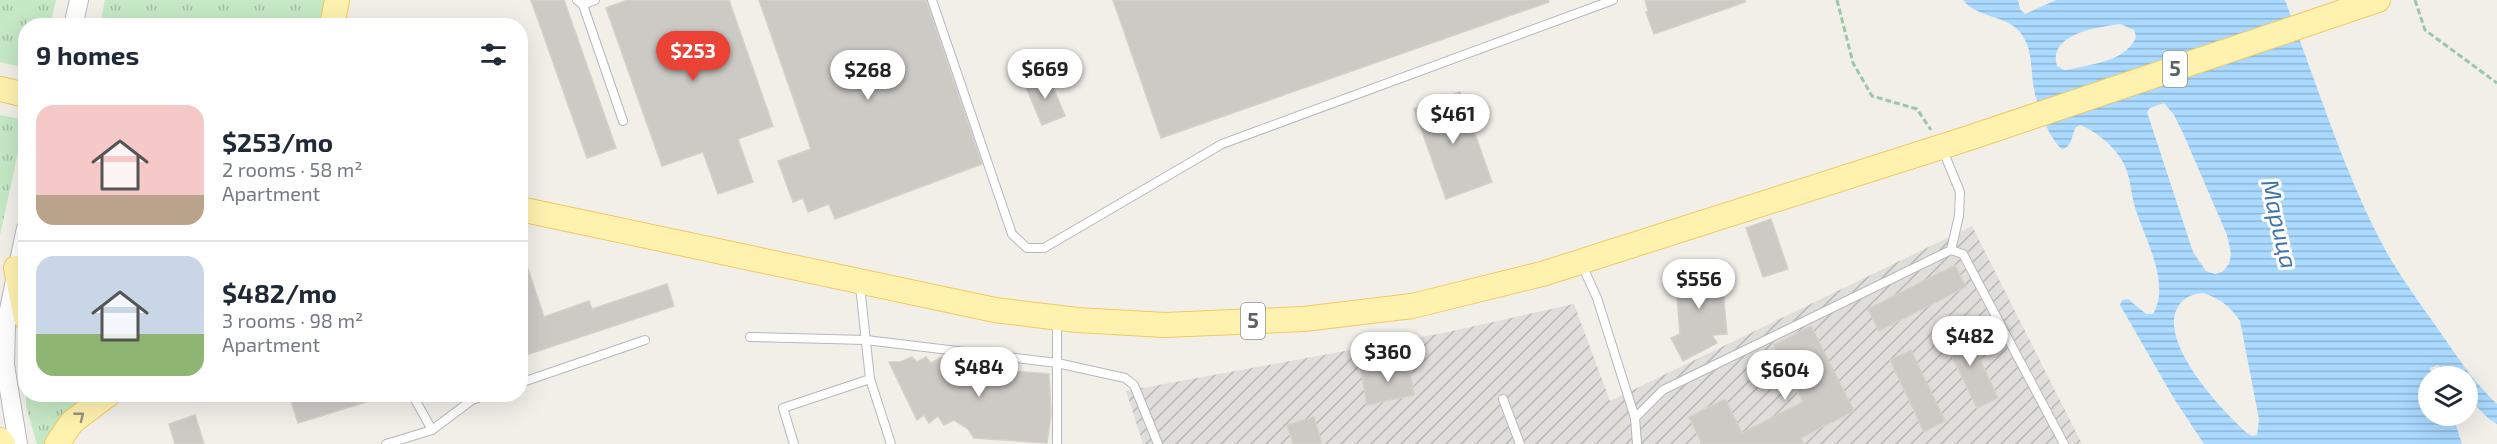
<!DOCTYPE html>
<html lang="en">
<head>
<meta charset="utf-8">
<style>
  :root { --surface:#fff; --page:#f2f2f3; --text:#1f2937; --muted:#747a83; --line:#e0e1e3; --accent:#ea4335 }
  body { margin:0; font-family:"Exo 2",sans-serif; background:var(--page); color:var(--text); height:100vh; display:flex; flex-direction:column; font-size:22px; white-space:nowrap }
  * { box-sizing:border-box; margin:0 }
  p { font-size:20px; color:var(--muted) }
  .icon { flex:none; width:33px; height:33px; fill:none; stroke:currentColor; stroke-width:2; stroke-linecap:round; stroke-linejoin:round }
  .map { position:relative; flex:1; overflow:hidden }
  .side { position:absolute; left:18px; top:18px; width:510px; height:384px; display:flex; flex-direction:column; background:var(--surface); border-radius:24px; box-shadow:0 6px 24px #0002 }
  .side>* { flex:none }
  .tools { position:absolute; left:2418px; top:366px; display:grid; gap:12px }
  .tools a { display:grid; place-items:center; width:60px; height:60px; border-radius:50%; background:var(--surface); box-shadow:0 6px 24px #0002; font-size:30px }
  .price { position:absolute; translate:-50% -51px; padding:0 14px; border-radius:21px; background:#fff; color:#222; font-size:20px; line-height:39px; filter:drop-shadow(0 2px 3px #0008) }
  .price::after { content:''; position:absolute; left:50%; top:36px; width:18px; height:14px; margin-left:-9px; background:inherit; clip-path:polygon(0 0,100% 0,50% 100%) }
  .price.active { background:var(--accent); color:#fff }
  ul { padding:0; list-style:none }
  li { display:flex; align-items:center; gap:18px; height:150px; padding:0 18px }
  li+li { border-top:2px solid var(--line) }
  li span { display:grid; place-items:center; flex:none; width:168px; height:120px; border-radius:18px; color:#555 }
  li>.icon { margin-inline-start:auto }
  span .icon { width:72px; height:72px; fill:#fffc; stroke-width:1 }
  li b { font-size:26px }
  h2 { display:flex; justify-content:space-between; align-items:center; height:72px; padding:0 18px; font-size:26px }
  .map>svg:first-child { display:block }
</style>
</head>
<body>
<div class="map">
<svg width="2497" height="444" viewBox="0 0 2497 444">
  <defs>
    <pattern id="industrial-furrows" width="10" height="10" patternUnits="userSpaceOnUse" patternTransform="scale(1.5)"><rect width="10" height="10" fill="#e0deda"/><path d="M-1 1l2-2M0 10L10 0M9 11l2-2" fill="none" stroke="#b9b8b5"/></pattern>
    <pattern id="grass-tufts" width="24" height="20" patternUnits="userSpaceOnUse" patternTransform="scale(1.5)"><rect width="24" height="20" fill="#c5e8c5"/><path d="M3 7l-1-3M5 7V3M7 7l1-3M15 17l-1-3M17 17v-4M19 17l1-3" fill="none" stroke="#a3c0a4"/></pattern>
    <pattern id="water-rules" width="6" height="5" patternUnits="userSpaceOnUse" patternTransform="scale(1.5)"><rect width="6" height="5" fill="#aadaff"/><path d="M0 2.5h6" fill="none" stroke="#8eb4d2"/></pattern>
  </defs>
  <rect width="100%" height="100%" fill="#f1efe8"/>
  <path fill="url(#industrial-furrows)" d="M 1972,226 L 2082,444 L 1143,444 L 1126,391 L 1443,333 L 1574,304 L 1610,401 Z"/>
  <g fill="url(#grass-tufts)">
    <path d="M 0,0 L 56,0 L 50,25 L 26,26 L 25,68 L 0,62 Z"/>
    <path d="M 105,0 L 324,0 L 319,25 L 100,25 Z"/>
    <path d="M 0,115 L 25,120 L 0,235 Z"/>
    <path d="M 26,395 L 88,395 L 64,417 L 45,444 L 37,444 L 26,406 Z"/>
  </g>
  <path fill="url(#water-rules)" fill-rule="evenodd" d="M 1963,0 L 2018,0 L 2020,9 L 2025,14 L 2056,0 L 2285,0 C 2315,79 2341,163 2379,238 C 2395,270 2417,299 2438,329 C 2456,355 2474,383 2497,404 L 2497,424 L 2489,419 L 2468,398 L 2468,376 L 2451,376 L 2438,365 L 2430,368 L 2432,376 L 2428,376 L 2428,416 L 2453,416 L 2462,444 L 2204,444 L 2173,397 L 2120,305 L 2122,300 L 2128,299 L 2146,314 L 2153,314 C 2172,282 2142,234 2134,204 C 2130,187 2130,170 2119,156 C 2110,143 2095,131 2080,125 L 2076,127 C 2071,135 2073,147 2062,149 C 2048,138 2035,101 2033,83 C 2031,68 2032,52 2024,38 C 2011,14 1979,20 1963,0 ZM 2120,24 L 2134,30 L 2136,36 C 2129,60 2093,64 2072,69 L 2064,70 L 2057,66 C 2047,34 2098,27 2120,24 ZM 2164,103 L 2174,115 L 2183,133 L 2227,235 L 2231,254 L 2229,264 L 2222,272 L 2215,274 L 2206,271 L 2193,252 L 2147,112 L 2150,108 ZM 2203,293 C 2219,298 2230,306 2240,321 L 2259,419 L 2257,435 L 2252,436 L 2246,432 C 2222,411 2155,339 2179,305 C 2185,297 2192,294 2203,293 Z"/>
  <g fill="#cccac5" stroke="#d6d1c6" stroke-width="1.5">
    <path d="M 531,0 L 564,0 L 616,148 L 587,158 Z"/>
    <path d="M 628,0 L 729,0 L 773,126 L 738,139 L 753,182 L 718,194 L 703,152 L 662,166 L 606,8 Z"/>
    <path d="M 759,0 L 926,0 L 982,164 L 835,219 L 829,204 L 808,212 L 803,198 L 793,202 L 778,161 L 811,149 Z"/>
    <path d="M 1113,0 L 1548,0 L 1549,2 L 1161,138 Z"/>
    <path d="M 1645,0 L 1745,0 L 1745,2 L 1654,34 L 1646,12 L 1648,11 Z"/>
    <path d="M 1048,75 L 1065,116 L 1042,125 L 1025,85 Z"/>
    <path d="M 1460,92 L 1492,182 L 1446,199 L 1414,109 Z"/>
    <path d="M 1771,219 L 1788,269 L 1763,277 L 1746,228 Z"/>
    <path d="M 523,254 L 544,317 L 589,301 L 592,309 L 667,284 L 674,306 L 520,357 L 520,255 Z"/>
    <path d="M 1955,265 L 1966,287 L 1879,331 L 1868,309 Z"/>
    <path d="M 1721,267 L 1727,334 L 1712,335 L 1717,343 L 1683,361 L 1671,338 L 1680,334 L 1675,271 Z"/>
    <path d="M 1811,326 L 1854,411 L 1801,438 L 1804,444 L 1702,444 L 1689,417 L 1725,399 L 1742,433 L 1803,402 L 1774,345 Z"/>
    <path d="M 1964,326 L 1998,398 L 1977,408 L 1943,337 Z"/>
    <path d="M 1911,350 L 1945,421 L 1924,432 L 1890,360 Z"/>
    <path d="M 912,357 L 917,362 L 926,357 L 931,363 L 942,357 L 946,365 L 954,360 L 957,367 L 970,368 L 989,364 L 1002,366 L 1013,371 L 1049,374 L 1051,414 L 1047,443 L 974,438 L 968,429 L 954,420 L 944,425 L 938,416 L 929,423 L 924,415 L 917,420 L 889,362 L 900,362 Z"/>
    <path d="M 1409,362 L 1414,395 L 1367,405 L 1361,371 Z"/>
    <path d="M 289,394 L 378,394 L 379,398 L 298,423 Z"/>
    <path d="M 195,415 L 204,444 L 175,444 L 169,424 Z"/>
    <path d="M 1314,417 L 1322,444 L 1293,444 L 1287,425 Z"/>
  </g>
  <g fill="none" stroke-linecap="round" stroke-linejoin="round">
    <defs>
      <g id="service">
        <path d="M 577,0 L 583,5 L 623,121"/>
        <path d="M 932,0 L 1012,234 L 1027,248 L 1044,248 L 1222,144 L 1613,0"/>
        <path d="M 583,5 L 595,0"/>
        <path d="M 1951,250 L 1963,254 L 2064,444"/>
        <path d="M 1581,263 L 1597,298 L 1635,418"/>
        <path d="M 860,286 L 870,379 L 891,444"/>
        <path d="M 750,337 L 866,340 L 1057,363 L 1125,378 L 1134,385 L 1158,444"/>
        <path d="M 520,383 L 645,340"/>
        <path d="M 412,394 L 432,430"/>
        <path d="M 1503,399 L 1520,444"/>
        <path d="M 386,444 L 432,430 L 472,400 L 488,394"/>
        <path d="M 794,444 L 783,408 L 870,379"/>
        <path d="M 1057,444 L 1057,320"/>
        <path d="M 1637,444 L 1635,418 L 1663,390 L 1951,250 L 1959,216 L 1960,192 L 1942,148"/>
      </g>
      <g id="tertiary">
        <path d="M 73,26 L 79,0"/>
        <path d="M 18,444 L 5,365 L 6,324 L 26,228"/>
      </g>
      <g id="primary">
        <path d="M 332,26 L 337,0"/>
        <path d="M 0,89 L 26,95"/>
        <path d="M 520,209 L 995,310 L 1077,320 L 1165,325 L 1304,319 L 1412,306 L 1542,274 L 1972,137 L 2378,0"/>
        <path d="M 16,268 L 26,318"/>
        <path d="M 0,440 L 3,444"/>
        <path d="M 57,444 L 72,422 L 109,394"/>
      </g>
    </defs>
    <use href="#service" stroke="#b5b8bc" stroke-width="10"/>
    <use href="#tertiary" stroke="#b5b8bc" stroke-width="20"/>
    <use href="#primary" stroke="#f2c960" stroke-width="26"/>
    <g stroke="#9cc7a9" stroke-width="3" stroke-dasharray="6 3" stroke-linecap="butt">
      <path d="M 1837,0 L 1853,63 L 1872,96 L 1917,109 L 1931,130"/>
      <path d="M 2415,0 L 2425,30 L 2497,83"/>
    </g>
    <use href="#service" stroke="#fff" stroke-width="8"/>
    <use href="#tertiary" stroke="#fff" stroke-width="18"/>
    <use href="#primary" stroke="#fff2af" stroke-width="24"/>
  </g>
  <defs><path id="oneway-chevron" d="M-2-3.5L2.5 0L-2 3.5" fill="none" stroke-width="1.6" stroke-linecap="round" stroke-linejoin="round" transform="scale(1.5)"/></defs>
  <use stroke="#979581" href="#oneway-chevron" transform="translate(80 416) rotate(-38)"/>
  <g text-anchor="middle" stroke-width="6" stroke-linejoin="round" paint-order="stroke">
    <g fill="#fff" stroke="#8f9295" stroke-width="1.5">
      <rect x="2163" y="51" width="24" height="36" rx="4.5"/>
      <rect x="1241" y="303" width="24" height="36" rx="4.5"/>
    </g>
    <g font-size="21" font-weight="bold" fill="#5f6368">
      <text x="2175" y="76">5</text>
      <text x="1253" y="328">5</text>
    </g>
    <g font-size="24" font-style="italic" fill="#4174aa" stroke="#fff">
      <text transform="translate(2279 224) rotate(77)" y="8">Марица</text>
    </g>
  </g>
</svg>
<div class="tools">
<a><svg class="icon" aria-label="layers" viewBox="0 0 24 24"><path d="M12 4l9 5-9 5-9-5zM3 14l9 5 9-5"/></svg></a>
</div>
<b class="price active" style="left:693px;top:82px">$253</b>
<b class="price" style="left:1045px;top:100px">$669</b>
<b class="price" style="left:868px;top:101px">$268</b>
<b class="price" style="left:1453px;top:145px">$461</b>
<b class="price" style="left:1699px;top:310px">$556</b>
<b class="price" style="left:1970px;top:367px">$482</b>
<b class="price" style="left:1388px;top:383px">$360</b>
<b class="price" style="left:979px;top:398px">$484</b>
<b class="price" style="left:1785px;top:401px">$604</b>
<section class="side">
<h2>9 homes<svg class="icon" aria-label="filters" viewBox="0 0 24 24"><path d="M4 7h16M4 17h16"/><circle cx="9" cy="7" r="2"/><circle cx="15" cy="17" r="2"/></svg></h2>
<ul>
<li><span style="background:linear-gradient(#f6c9c9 75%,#b9a48a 0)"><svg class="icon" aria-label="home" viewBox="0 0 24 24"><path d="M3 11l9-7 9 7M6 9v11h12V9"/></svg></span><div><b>$253/mo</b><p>2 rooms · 58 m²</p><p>Apartment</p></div></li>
<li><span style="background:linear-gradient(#c9d6e8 65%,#8fb573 0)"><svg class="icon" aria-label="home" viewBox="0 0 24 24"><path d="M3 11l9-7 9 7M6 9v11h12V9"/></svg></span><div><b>$482/mo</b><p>3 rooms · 98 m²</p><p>Apartment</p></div></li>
</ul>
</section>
</div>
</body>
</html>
